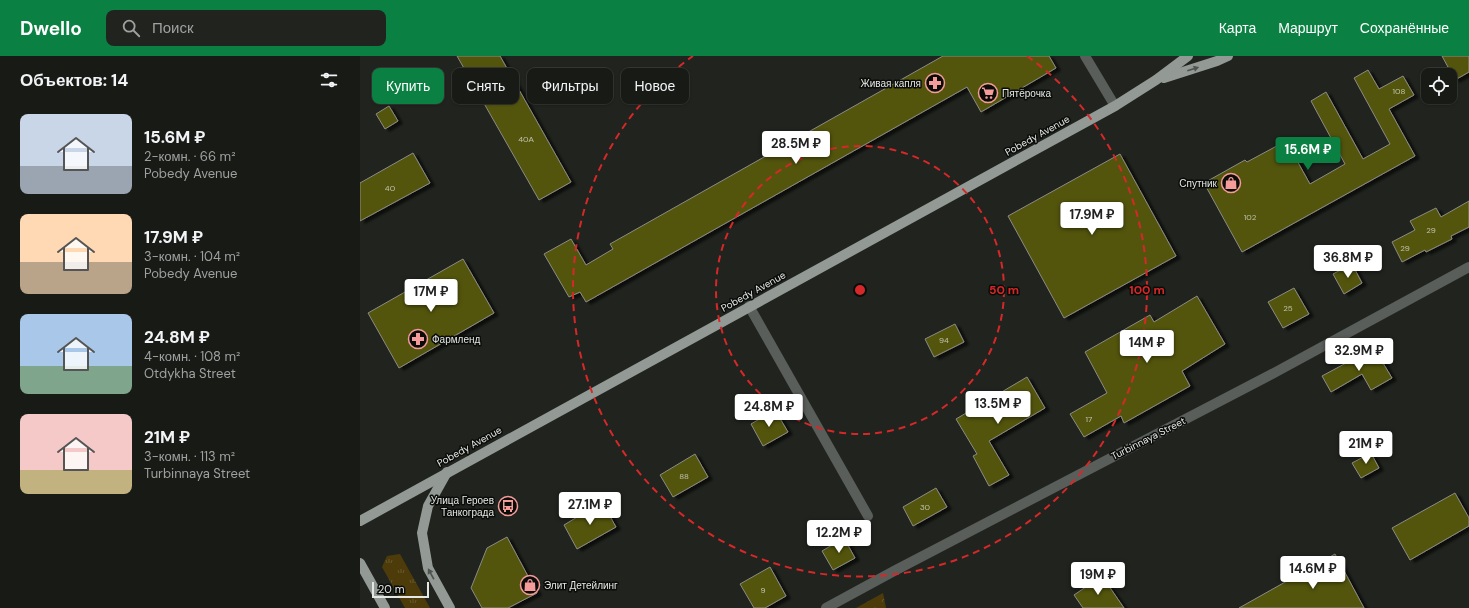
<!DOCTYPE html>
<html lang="ru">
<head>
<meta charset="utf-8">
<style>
  :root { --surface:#181a16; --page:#21231f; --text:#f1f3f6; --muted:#9fa1a1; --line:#363835; --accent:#0b8043 }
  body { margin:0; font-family:"DM Sans",sans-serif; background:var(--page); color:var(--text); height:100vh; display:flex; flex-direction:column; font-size:15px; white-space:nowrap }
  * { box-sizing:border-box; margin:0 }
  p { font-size:13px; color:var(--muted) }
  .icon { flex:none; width:22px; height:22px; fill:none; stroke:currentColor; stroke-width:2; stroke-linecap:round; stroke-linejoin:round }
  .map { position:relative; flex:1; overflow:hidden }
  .side { display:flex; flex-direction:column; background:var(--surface); width:360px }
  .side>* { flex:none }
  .top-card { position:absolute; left:12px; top:12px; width:380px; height:36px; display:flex; gap:8px }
  .buttons { position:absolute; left:1061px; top:12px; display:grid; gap:8px }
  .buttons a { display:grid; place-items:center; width:36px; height:36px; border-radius:8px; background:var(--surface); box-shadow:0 1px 3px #0004,0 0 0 1px var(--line); font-size:20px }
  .scale { position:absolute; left:12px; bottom:10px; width:57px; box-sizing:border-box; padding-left:4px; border:2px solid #e4e7e3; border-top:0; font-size:11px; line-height:14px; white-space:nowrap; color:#e4e7e3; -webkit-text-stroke:3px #0a0c0a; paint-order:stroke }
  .price { position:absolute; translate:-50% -34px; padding:0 9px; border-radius:4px; background:#fff; color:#222; font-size:13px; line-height:26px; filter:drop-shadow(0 1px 2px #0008) }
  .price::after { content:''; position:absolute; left:50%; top:24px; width:12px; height:9px; margin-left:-6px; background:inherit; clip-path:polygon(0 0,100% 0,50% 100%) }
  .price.current { background:var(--accent); color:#fff }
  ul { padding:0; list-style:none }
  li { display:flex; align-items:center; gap:12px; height:100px; padding:0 20px }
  li span { display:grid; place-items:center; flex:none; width:112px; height:80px; border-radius:8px; color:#555 }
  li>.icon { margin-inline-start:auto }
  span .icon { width:48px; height:48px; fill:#fffc; stroke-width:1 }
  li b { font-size:17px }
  h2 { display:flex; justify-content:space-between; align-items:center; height:48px; padding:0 20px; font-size:17px }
  .chip { padding:0 14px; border-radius:8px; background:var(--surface); box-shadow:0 1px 3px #0004,0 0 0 1px var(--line); font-size:14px; line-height:36px }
  .chip.current { background:var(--accent); color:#fff }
  header { display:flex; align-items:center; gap:24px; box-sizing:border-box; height:56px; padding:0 20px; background:var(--accent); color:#fff }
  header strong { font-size:19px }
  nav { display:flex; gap:22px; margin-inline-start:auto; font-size:14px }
  .search { width:280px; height:36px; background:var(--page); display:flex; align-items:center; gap:10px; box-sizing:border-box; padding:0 14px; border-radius:8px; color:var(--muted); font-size:15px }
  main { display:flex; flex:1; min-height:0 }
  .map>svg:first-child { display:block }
</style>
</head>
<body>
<header>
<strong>Dwello</strong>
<div class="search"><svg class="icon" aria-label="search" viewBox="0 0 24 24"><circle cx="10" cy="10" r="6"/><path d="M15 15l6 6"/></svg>Поиск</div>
<nav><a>Карта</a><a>Маршрут</a><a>Сохранённые</a></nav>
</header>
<main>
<section class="side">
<h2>Объектов: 14<svg class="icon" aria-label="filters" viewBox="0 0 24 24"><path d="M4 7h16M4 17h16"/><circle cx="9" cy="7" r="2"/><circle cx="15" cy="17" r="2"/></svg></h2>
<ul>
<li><span style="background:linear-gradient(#c9d6e8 65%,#9aa5b1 0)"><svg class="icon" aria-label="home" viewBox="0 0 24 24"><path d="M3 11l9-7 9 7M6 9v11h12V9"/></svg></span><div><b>15.6M ₽</b><p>2-комн. · 66 m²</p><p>Pobedy Avenue</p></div></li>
<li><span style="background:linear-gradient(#ffd9b3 60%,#b9a48a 0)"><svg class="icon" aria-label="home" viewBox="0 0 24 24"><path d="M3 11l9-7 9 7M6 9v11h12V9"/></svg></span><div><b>17.9M ₽</b><p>3-комн. · 104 m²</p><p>Pobedy Avenue</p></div></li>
<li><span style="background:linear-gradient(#a9c7e8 65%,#7fa58c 0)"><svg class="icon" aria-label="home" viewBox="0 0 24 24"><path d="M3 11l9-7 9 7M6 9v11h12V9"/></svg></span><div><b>24.8M ₽</b><p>4-комн. · 108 m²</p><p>Otdykha Street</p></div></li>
<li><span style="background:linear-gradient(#f6c9c9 70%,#c2b280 0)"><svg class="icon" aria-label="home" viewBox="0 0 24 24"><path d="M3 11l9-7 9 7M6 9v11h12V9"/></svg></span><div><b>21M ₽</b><p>3-комн. · 113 m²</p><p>Turbinnaya Street</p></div></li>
</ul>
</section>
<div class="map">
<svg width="1109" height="552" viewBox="0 0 1109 552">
  <defs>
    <pattern id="grass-tufts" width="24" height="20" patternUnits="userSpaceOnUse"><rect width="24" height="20" fill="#4d3c0a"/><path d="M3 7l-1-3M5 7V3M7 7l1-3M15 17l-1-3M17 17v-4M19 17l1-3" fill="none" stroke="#66582e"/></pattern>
    <pattern id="forest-crowns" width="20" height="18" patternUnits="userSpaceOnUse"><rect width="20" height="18" fill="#4d3c0a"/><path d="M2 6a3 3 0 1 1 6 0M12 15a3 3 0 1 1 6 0" fill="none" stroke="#66582e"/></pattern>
    <filter id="shadow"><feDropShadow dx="4.5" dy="2.5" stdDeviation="1" flood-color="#0009"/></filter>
  </defs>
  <rect width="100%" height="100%" fill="#20231e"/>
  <path fill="url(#grass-tufts)" d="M 40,498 L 70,552 L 45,552 L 22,511 L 27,500 Z"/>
  <path fill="url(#forest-crowns)" d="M 523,537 L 526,552 L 496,552 Z"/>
  <g fill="#535510" stroke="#8c8c85" filter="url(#shadow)">
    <path d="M 97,0 L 140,0 L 211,126 L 179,144 Z"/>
    <path d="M 583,0 L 689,0 L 696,12 L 621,56 L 607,31 L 226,246 L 220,236 L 209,241 L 184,198 L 211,183 L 226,209 L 253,193 L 250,188 Z"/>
    <path d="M 1082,0 L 1109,0 L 1109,16 L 1095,24 Z"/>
    <path d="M 1008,14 L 1019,33 L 1043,20 L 1054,39 L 1029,53 L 1055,100 L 882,196 L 844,127 L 885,104 L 887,106 L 926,85 L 950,128 L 985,108 L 951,45 L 966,36 L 1003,103 L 1030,88 L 994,22 Z"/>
    <path d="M 29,50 L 38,65 L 25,73 L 16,58 Z"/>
    <path d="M 53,97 L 70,127 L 0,165 L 0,127 Z"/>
    <path d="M 760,98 L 816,200 L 704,262 L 648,160 Z"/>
    <path d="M 1109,145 L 1109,171 L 1091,180 L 1092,183 L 1066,196 L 1065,194 L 1042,206 L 1032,186 L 1055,174 L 1050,165 L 1076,152 L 1081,161 Z"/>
    <path d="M 103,203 L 134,257 L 39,312 L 8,257 Z"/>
    <path d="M 992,208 L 1002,227 L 984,238 L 973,218 Z"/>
    <path d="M 934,232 L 949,258 L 923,272 L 908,246 Z"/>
    <path d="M 837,240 L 865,288 L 822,315 L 830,330 L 764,367 L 761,360 L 724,381 L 710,358 L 747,337 L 725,296 L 790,259 L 794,266 Z"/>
    <path d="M 595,268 L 604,286 L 574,301 L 565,283 Z"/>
    <path d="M 1014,292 L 1032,322 L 1011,334 L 1002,318 L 971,336 L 962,320 Z"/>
    <path d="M 667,321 L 685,352 L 629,385 L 649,419 L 629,430 L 613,400 L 617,398 L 596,363 Z"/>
    <path d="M 415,354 L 428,376 L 403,390 L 391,368 Z"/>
    <path d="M 1011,397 L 1019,412 L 1001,422 L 992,407 Z"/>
    <path d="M 335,398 L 348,421 L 313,441 L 300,419 Z"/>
    <path d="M 576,432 L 587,451 L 553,470 L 543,451 Z"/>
    <path d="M 1095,437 L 1109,462 L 1109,470 L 1050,504 L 1032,472 Z"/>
    <path d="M 242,446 L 256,471 L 217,493 L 204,469 Z"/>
    <path d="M 147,481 L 177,537 L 148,552 L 122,552 L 111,532 L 127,492 Z"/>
    <path d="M 484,482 L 495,502 L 473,514 L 462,495 Z"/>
    <path d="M 975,498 L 1004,552 L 879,552 Z"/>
    <path d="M 410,511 L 426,540 L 405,552 L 394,552 L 380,528 Z"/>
    <path d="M 742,520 L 764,552 L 723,552 L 714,539 Z"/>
  </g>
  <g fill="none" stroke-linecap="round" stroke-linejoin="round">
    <g stroke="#5a5e5b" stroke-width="10">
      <path d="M 725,0 L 755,50"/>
      <path d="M 389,250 L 508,460"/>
      <path d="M 466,552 L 534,515 L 912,318 L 1109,211"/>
    </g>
    <g stroke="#939995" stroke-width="10">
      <path d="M 804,22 L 857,5 L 868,0"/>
      <path d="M 87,416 L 68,450 L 62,477 L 68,512 L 90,552"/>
      <path d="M 0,465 L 755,50 L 796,24 L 828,0"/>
      <path d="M 0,507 L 25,552"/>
    </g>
  </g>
  <defs><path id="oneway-solid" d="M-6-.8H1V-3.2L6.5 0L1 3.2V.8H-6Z"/></defs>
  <g fill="#4e5250">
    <use href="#oneway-solid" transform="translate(833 13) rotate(-18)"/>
    <use href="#oneway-solid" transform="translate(71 518) rotate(-119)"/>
  </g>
  <g fill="none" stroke="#d62828" stroke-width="2" stroke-dasharray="7 5">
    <circle cx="500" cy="234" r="144"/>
    <path d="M667 0A287 287 0 1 1 333 0"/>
  </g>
  <defs>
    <symbol id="pharmacy-ring" viewBox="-11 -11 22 22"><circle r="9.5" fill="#0a0c0a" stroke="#f59b9a" stroke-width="1.5"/><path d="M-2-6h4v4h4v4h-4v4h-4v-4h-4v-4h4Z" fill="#f59b9a"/></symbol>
    <symbol id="supermarket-ring" viewBox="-11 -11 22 22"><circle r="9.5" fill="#0a0c0a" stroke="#f59b9a" stroke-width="1.5"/><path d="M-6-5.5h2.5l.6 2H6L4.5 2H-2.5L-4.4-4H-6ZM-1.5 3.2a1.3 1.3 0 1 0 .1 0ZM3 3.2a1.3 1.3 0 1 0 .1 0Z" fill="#f59b9a"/></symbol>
    <symbol id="shop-ring" viewBox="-11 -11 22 22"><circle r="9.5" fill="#0a0c0a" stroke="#f59b9a" stroke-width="1.5"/><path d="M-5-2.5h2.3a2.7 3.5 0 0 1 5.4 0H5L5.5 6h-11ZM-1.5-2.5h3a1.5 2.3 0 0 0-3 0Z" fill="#f59b9a"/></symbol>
    <symbol id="bus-ring" viewBox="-11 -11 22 22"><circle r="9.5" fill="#0a0c0a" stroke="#f59b9a" stroke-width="1.5"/><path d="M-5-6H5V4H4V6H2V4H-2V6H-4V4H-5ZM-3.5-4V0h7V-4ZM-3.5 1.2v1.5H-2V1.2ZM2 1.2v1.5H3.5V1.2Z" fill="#f59b9a"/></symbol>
  </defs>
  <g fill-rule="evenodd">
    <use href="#pharmacy-ring" x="564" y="16" width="22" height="22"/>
    <use href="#supermarket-ring" x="617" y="26" width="22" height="22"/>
    <use href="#shop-ring" x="860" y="116" width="22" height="22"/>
    <use href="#pharmacy-ring" x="47" y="272" width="22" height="22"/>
    <use href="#bus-ring" x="137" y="439" width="22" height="22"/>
    <use href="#shop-ring" x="159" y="518" width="22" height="22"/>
  </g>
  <g text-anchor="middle" stroke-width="3" stroke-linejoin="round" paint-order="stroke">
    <g font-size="8" fill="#c0c2ae">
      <text x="1039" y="38">108</text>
      <text x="166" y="86">40А</text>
      <text x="30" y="135">40</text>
      <text x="890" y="164">102</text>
      <text x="1071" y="177">29</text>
      <text x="1045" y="195">29</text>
      <text x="928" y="255">25</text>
      <text x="584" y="287">94</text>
      <text x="729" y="366">17</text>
      <text x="324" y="423">88</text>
      <text x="565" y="454">30</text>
      <text x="403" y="537">9</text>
    </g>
    <g font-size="10" fill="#e4e7e3" stroke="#0a0c0a" text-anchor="end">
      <text x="561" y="31">Живая капля</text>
      <text x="642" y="41" text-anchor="start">Пятёрочка</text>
      <text x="857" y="131">Спутник</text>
      <text x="72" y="287" text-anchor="start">Фармленд</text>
      <text x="134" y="448">Улица Героев<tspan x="134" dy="12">Танкограда</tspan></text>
      <text x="184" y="533" text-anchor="start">Элит Детейлинг</text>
    </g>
    <g font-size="10" fill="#e4e7e3" stroke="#0a0c0a">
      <text transform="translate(677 79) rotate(-29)" y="4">Pobedy Avenue</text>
      <text transform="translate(393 235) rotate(-29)" y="4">Pobedy Avenue</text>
      <text transform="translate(788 382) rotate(-27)" y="4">Turbinnaya Street</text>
      <text transform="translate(109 390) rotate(-29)" y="4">Pobedy Avenue</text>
    </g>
  </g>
  <circle cx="500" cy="234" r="6" fill="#d62828" stroke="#0a0c0a" stroke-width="2"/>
  <g font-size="12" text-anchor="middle" font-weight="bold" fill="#d62828" stroke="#0a0c0a" stroke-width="3" stroke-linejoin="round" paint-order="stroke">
    <text x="644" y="238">50 m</text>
    <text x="787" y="238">100 m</text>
  </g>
</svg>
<div class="buttons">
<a><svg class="icon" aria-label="locate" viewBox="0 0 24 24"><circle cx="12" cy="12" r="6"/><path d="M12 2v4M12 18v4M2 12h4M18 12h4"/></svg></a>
</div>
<div class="scale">20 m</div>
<b class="price" style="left:436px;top:109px">28.5M ₽</b>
<b class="price current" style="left:948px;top:115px">15.6M ₽</b>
<b class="price" style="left:732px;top:180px">17.9M ₽</b>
<b class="price" style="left:988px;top:223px">36.8M ₽</b>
<b class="price" style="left:71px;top:257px">17M ₽</b>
<b class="price" style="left:787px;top:308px">14M ₽</b>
<b class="price" style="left:999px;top:316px">32.9M ₽</b>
<b class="price" style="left:638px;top:369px">13.5M ₽</b>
<b class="price" style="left:409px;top:372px">24.8M ₽</b>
<b class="price" style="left:1006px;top:409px">21M ₽</b>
<b class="price" style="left:230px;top:470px">27.1M ₽</b>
<b class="price" style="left:479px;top:498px">12.2M ₽</b>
<b class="price" style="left:953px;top:534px">14.6M ₽</b>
<b class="price" style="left:738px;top:540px">19M ₽</b>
<div class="top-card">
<a class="chip current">Купить</a>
<a class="chip">Снять</a>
<a class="chip">Фильтры</a>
<a class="chip">Новое</a>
</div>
</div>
</main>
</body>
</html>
